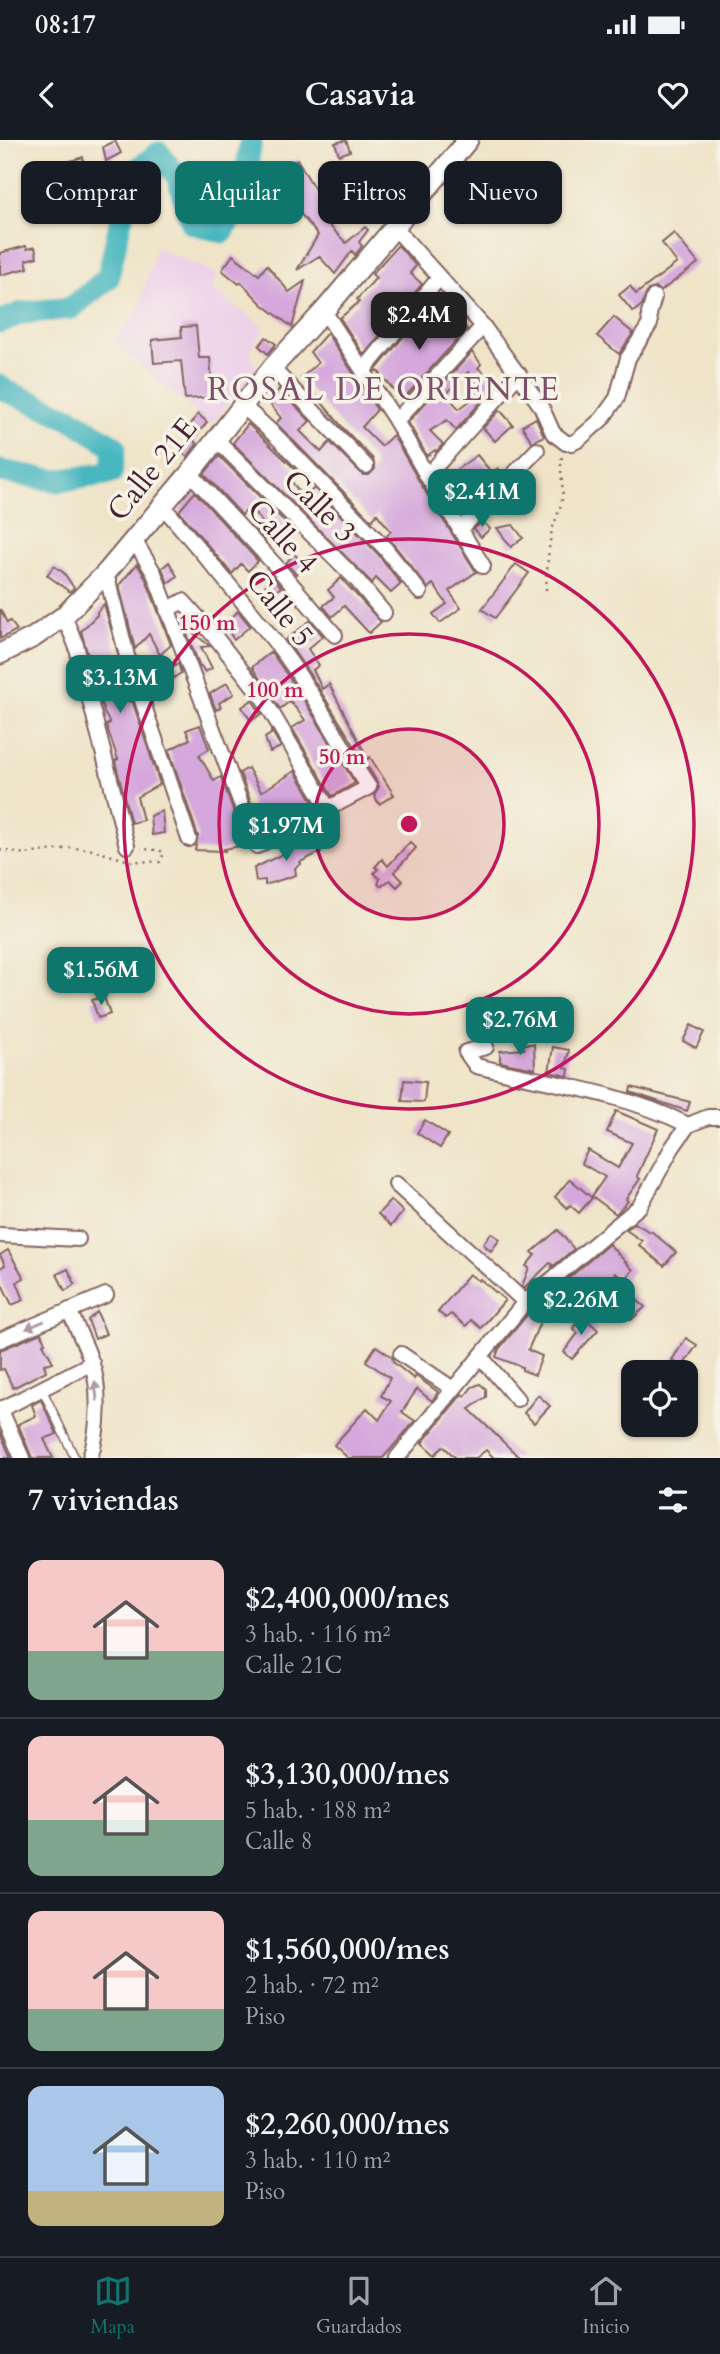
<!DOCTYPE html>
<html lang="es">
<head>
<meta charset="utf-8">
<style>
  :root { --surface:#171b24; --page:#242831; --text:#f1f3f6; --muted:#9ea1a6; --line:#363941; --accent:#0f766e }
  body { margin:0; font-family:Cardo,serif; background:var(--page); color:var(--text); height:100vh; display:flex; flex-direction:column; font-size:26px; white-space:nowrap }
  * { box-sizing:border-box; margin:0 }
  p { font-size:23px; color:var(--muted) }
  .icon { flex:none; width:38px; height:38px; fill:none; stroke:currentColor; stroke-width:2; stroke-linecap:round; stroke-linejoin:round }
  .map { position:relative; height:1318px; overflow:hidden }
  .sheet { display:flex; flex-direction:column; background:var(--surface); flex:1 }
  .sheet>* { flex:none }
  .top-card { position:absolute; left:21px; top:21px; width:679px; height:63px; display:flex; gap:14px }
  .tools { position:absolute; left:621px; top:1220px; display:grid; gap:14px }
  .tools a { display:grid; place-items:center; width:77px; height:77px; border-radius:14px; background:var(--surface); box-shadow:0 2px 5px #0004; font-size:35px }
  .price { position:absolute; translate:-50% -60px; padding:0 16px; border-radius:14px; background:var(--accent); color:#fff; font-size:23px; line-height:46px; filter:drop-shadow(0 2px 4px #0008) }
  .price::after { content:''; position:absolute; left:50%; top:42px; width:21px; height:16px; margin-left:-10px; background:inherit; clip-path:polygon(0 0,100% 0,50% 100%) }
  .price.active { background:#222; color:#fff }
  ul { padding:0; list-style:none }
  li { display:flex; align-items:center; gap:21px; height:175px; padding:0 28px }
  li+li { border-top:2px solid var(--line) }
  li span { display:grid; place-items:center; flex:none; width:196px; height:140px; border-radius:14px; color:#555 }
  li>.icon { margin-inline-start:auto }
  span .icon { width:84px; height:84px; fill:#fffc; stroke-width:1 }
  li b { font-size:30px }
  h2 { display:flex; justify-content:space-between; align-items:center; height:84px; padding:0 28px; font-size:30px }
  .pill { padding:0 24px; border-radius:14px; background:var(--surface); box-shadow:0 2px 5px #0004; font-size:24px; line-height:63px }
  .pill.active { background:var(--accent); color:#fff }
  .status { display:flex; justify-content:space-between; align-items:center; height:49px; padding:0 35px; background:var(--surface); direction:ltr }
  .status svg { height:19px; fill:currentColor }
  header { display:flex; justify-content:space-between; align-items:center; height:91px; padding:0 28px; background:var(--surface); font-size:32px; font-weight:700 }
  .tab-bar { display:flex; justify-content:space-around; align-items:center; height:98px; border-top:2px solid var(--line); background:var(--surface); font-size:19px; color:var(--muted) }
  .tab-bar a { display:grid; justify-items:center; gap:4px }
  .tab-bar .active { color:var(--accent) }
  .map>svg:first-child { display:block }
</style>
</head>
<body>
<div class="status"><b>08:17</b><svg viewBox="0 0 49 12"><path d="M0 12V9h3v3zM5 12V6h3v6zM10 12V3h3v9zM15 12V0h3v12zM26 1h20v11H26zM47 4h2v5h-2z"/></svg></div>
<header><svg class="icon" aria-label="back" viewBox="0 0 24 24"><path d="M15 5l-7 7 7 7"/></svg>Casavia<svg class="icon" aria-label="heart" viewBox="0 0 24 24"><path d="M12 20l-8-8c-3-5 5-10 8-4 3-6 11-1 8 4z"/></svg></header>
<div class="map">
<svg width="720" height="1318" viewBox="0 0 720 1318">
  <rect width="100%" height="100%" fill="#f7f3e8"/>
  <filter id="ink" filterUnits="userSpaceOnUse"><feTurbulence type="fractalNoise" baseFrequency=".0143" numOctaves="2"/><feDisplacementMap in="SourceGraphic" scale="14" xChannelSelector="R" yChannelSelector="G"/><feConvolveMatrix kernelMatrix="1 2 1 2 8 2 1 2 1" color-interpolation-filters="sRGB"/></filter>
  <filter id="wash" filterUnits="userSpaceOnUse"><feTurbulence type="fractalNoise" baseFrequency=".00686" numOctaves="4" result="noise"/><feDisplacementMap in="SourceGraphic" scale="28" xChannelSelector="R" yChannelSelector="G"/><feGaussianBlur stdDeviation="1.57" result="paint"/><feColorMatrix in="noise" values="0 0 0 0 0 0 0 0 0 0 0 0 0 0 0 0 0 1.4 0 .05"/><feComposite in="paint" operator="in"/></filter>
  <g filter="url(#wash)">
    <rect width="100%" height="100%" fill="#efe4c8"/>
    <path fill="#edd1e9" d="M 156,107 L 219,135 L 211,147 L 265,189 L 250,210 L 257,232 L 211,285 L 113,202 L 137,173 Z"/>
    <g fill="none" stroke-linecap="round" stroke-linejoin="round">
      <g stroke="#48b7c0" stroke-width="23">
        <path d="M 0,182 L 22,173 L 71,168 L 108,138 L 121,79 L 139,28 L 159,13 L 177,36 L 192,83 L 223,92 L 242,58 L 251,0"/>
        <path d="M 0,246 L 4,250 L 70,278 L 115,307 L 111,333 L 57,341 L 0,331"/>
      </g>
    </g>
    <g id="blocks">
      <g fill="#d5a7dc" fill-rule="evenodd">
        <path d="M 346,0 L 350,11 L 339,15 L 335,3 Z"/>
        <path d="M 115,1 L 121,13 L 106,21 L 103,7 Z"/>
        <path d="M 83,17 L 84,34 L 82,34 L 84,42 L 71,46 L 67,22 Z"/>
        <path d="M 297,19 L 327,70 L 319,75 L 346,103 L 365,87 L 368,90 L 359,102 L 362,106 L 355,115 L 352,111 L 335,134 L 319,116 L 297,130 L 318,95 L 273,40 Z"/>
        <path d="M 333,24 L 344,50 L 326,62 L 322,27 Z"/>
        <path d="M 400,28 L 416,43 L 404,57 L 388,41 Z"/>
        <path d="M 674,93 L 698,123 L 661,151 L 656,148 L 648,150 L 642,165 L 633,172 L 619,155 L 630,146 L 636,154 L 677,123 L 662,103 Z"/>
        <path d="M 398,105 L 416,126 L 410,133 L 422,144 L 364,215 L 340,178 L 359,162 L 357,159 L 376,138 L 372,134 Z"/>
        <path d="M 26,106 L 27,109 L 35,107 L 37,117 L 26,120 L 28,128 L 0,135 L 0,113 Z"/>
        <path d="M 233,115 L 259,135 L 267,125 L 289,152 L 305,141 L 292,187 L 262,164 L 241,142 L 239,144 L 222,130 Z"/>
        <path d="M 426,169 L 444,186 L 453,179 L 459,186 L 462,183 L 467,189 L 402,260 L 378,231 L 375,231 Z"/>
        <path d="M 614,177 L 633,193 L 619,214 L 597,196 Z"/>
        <path d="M 196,186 L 199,218 L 210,218 L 213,257 L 185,259 L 181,221 L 154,223 L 152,200 L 182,197 L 181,187 Z"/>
        <path d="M 327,193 L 377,270 L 362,287 L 381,306 L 393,295 L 419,341 L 476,432 L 449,451 L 461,468 L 440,483 L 433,474 L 447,464 L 433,444 L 428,448 L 387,396 L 391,391 L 377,374 L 372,381 L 276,283 L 281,278 L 269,263 L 279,249 L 310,281 L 300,291 L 321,312 L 330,302 L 363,335 L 369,335 L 375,329 L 373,319 L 344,289 L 301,238 L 318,223 L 310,212 Z"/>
        <path d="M 266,197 L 276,204 L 268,214 L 259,206 Z"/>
        <path d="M 472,212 L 481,224 L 478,228 L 497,244 L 456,290 L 447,280 L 430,291 L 443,304 L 436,312 L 435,310 L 427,316 L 408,282 ZM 468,232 L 482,252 L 459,269 L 446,254 Z"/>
        <path d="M 500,270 L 513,285 L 495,301 L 483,288 Z"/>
        <path d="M 198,274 L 207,282 L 195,297 L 185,291 Z"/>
        <path d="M 536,278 L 544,296 L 532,302 L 522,286 Z"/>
        <path d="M 248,284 L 297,331 L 290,339 L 304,359 L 314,348 L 377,413 L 401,444 L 391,453 L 376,438 L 372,443 L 233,303 Z"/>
        <path d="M 191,298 L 197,304 L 187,317 L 180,310 Z"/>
        <path d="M 477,315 L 492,333 L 498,328 L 501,333 L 490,345 L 457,366 L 439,337 L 445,330 L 449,335 Z"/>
        <path d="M 219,316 L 288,385 L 278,394 L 275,389 L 265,400 L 255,389 L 262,382 L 250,367 L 242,375 L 204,334 Z"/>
        <path d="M 195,352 L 258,421 L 248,431 L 241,424 L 232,434 L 179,371 Z"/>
        <path d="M 482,381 L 490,389 L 481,397 L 474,389 Z"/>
        <path d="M 513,385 L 523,398 L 511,407 L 497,388 Z"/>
        <path d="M 294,414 L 306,425 L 296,434 L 286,423 Z"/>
        <path d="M 169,422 L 177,436 L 168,443 L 162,428 Z"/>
        <path d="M 137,424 L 145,437 L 171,505 L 160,515 L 149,494 L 135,509 L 119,445 Z"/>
        <path d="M 516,424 L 529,433 L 495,478 L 482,469 Z"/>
        <path d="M 54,426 L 64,433 L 74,448 L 70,452 L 47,435 Z"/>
        <path d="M 274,438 L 281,447 L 268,458 L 261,450 Z"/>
        <path d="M 341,438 L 381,482 L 369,493 L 344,466 L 332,477 L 323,466 L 334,457 L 328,450 Z"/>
        <path d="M 104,464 L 127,546 L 120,552 L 129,562 L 132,560 L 160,644 L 137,657 L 143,680 L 131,683 L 115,621 L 118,619 L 106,585 L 110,583 L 103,571 L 104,569 L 101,563 L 103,561 L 99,555 L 81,491 L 97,475 L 97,472 Z"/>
        <path d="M 0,469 L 7,483 L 10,481 L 17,490 L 0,499 Z"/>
        <path d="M 238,471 L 250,486 L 234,500 L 225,485 Z"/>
        <path d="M 310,481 L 323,496 L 308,509 L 319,525 L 313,530 L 322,549 L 329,544 L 368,619 L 370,617 L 394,655 L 379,664 L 374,655 L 379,647 L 377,642 L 313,539 L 286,500 Z"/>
        <path d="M 184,486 L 210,506 L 201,507 L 212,528 L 205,532 L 201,526 L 200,527 Z"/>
        <path d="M 271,512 L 297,549 L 355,643 L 332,656 L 292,588 L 305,580 L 290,561 L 280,569 L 252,527 Z"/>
        <path d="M 178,523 L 181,533 L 159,547 L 155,541 Z"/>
        <path d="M 227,543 L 234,554 L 219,563 L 221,567 L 216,570 L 210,554 Z"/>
        <path d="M 252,560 L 261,574 L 251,581 L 242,567 Z"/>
        <path d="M 200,585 L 209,609 L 199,615 L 214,641 L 221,637 L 246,705 L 224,709 L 225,711 L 195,710 L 198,696 L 169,610 L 190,599 L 186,590 Z"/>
        <path d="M 271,590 L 281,607 L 270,612 L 265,598 L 271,594 Z"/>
        <path d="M 248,628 L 261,652 L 295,631 L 315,665 L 262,692 L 240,633 Z"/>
        <path d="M 162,671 L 164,693 L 152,695 L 150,676 Z"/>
        <path d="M 315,698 L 321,712 L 300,722 L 301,724 L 295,728 L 296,735 L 265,745 L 265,740 L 256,741 L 254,728 Z"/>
        <path d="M 410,702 L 416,708 L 394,732 L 403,741 L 397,747 L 390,740 L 381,746 L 378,744 L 380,739 L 374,733 L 378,729 L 375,727 L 382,719 L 388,726 Z"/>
        <path d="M 104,857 L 110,874 L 98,878 L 92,860 Z"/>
        <path d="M 691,885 L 704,892 L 696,908 L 683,901 Z"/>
        <path d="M 524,904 L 534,904 L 535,929 L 500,922 L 500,911 L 524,909 Z"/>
        <path d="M 553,907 L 569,910 L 565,928 L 569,929 L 568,936 L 549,932 Z"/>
        <path d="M 404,940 L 426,942 L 424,962 L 402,961 Z"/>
        <path d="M 631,947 L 690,962 L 687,971 L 630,952 Z"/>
        <path d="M 616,971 L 658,989 L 637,1036 L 640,1039 L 626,1059 L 628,1061 L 616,1074 L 592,1056 L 605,1037 L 581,1023 L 588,1010 L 618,1028 L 632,1003 L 607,992 Z"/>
        <path d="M 425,980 L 448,995 L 440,1008 L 417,993 Z"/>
        <path d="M 570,1039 L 592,1058 L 579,1073 L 570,1065 L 567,1068 L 555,1057 Z"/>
        <path d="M 391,1060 L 403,1072 L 391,1086 L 378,1074 Z"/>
        <path d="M 635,1083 L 650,1092 L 651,1091 L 676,1112 L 664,1126 L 639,1105 L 642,1101 L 626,1090 Z"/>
        <path d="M 558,1090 L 574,1109 L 551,1128 L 553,1125 L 550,1123 L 524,1148 L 522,1146 L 529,1128 L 526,1126 L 535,1115 L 532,1112 Z"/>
        <path d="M 491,1093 L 500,1099 L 491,1111 L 483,1104 Z"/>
        <path d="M 609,1104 L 633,1130 L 625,1140 L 615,1133 L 603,1147 L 598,1142 L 569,1170 L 556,1175 L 547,1166 L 528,1210 L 542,1216 L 535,1235 L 522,1230 L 522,1227 L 496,1217 L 499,1209 L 532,1169 Z"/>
        <path d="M 8,1110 L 24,1138 L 17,1142 L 24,1160 L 12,1165 L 0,1140 L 0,1128 L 5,1125 L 0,1115 Z"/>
        <path d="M 68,1129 L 75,1144 L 65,1151 L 57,1134 Z"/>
        <path d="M 469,1134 L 479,1141 L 480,1139 L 505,1160 L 481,1188 L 471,1180 L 466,1186 L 451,1174 L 446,1178 L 438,1172 Z"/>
        <path d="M 631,1155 L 645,1167 L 631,1180 L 618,1166 Z"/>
        <path d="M 97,1172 L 106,1194 L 95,1199 L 88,1180 Z"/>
        <path d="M 583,1176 L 598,1190 L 572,1219 L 564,1212 L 578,1193 L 573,1188 Z"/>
        <path d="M 41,1193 L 45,1203 L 43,1204 L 53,1222 L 44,1224 L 46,1231 L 13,1248 L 4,1229 L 0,1230 L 0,1210 Z"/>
        <path d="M 686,1198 L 697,1205 L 682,1227 L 672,1220 Z"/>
        <path d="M 376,1206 L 392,1217 L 393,1222 L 414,1239 L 416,1236 L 438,1252 L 432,1261 L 417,1249 L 402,1272 L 415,1281 L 383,1318 L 348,1318 L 334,1305 L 367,1268 L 379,1280 L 391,1261 L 381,1256 L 390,1238 L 366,1221 Z"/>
        <path d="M 480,1244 L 486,1249 L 486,1257 L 469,1269 L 520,1318 L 494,1318 L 486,1310 L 476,1318 L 456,1318 L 443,1306 L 435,1315 L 422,1303 L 462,1254 L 465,1256 L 472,1247 Z"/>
        <path d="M 538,1255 L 550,1266 L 534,1283 L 524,1273 Z"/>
        <path d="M 41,1260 L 57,1294 L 44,1299 L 53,1318 L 32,1318 L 18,1284 L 36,1276 L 32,1265 Z"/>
        <path d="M 0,1292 L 11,1318 L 0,1318 Z"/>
      </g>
    </g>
  </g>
  <g filter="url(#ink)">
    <use href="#blocks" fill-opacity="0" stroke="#846462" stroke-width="2"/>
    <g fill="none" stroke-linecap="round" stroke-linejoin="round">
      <defs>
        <path id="service" d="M 42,1249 L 75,1318"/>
        <g id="minor">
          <path d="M 395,88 L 483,186 L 541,266 L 553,293 L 566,303 L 572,303 L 578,300 L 602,279 L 617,258 L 628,218 L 650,184 L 649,174 L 654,157"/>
          <path d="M 324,171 L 396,281 L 427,336 L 483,426"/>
          <path d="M 272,228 L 366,326"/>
          <path d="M 363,231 L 439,138"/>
          <path d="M 242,265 L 278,298 L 384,407 L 420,452"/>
          <path d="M 396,281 L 483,186"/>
          <path d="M 215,298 L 356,439 L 384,473"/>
          <path d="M 190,333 L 276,426 L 335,495"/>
          <path d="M 427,336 L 519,234"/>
          <path d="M 460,390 L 537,310"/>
          <path d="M 134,400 L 154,433 L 257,706 L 369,647 C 338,603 315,554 282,511 C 244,461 202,413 162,365"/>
          <path d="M 106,433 L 127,516 L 189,699"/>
          <path d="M 167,470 L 183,461 L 217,499 L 263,558 L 328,668"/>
          <path d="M 64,476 L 76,505 L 127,706"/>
          <path d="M 486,907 L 466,912 L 476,926 C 547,943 622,952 688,985"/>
          <path d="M 396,1044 L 525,1162"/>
          <path d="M 0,1095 L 78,1099"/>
          <path d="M 69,1170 C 76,1187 85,1203 91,1221 C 101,1248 99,1290 90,1318"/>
          <path d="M 0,1200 L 106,1155"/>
          <path d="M 401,1214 L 453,1249"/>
          <path d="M 481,1217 L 517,1259"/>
          <path d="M 0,1268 L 22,1318"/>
          <path d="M 0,1270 L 92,1223"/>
          <path d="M 397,1318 L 525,1162 L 640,1066 L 672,1008 L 688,985 L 708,977 L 720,977"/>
        </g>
        <path id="secondary" d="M 0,514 L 34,497 L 64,476 L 106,433 L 190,333 L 272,228 L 324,171 L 468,0"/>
      </defs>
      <use href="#service" stroke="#846462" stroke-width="10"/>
      <use href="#minor" stroke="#846462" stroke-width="18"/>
      <use href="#secondary" stroke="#846462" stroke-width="23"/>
      <g stroke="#846462" stroke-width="2.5" stroke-dasharray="2 5" stroke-linecap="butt">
        <path d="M 546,450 C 547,430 548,410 552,390 C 555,380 560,371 562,359 C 564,345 559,331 562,316"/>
        <path d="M 0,710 L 25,714 L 70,708 L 89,709 L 129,721 L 160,722 L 164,713 L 159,710 L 141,709"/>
      </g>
      <use href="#service" stroke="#fff" stroke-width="7"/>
      <use href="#minor" stroke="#fff" stroke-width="14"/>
      <use href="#secondary" stroke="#fff" stroke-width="19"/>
    </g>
    <defs><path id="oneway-solid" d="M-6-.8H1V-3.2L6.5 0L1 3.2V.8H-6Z" transform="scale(1.75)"/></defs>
    <g fill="#ae9aa0">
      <use href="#oneway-solid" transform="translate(35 1185) rotate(157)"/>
      <use href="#oneway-solid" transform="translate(96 1251) rotate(-97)"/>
    </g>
  </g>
  <circle cx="409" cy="684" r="95" fill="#c2185b" fill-opacity=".12"/>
  <g fill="none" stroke="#c2185b" stroke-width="3.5">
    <circle cx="409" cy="684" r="95"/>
    <circle cx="409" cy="684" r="190"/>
    <circle cx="409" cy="684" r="285"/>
  </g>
  <g text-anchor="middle" stroke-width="7" stroke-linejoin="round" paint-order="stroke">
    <g font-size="30" fill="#4a1f2b" stroke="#f7f3e8">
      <text transform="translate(152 329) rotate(-51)" y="10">Calle 21E</text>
      <text transform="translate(320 366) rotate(45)" y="10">Calle 3</text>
      <text transform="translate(283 396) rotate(48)" y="10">Calle 4</text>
      <text transform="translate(280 468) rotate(51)" y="10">Calle 5</text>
    </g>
    <g font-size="32" letter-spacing="2" fill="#7b4f69" stroke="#f7f3e8">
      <text x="384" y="260">ROSAL DE ORIENTE</text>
    </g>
  </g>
  <circle cx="409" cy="684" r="10" fill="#c2185b" stroke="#f7f3e8" stroke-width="3.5"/>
  <g font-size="21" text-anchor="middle" font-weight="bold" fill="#c2185b" stroke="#f7f3e8" stroke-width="7" stroke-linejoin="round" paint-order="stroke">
    <text x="207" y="490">150 m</text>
    <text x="275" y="557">100 m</text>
    <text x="342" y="624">50 m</text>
  </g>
</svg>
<div class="tools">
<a><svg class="icon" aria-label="locate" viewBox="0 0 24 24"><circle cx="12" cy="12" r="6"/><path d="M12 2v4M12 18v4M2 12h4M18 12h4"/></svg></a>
</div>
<b class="price active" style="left:419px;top:212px">$2.4M</b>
<b class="price" style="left:482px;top:389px">$2.41M</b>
<b class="price" style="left:120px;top:575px">$3.13M</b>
<b class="price" style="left:286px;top:723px">$1.97M</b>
<b class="price" style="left:101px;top:867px">$1.56M</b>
<b class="price" style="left:520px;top:917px">$2.76M</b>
<b class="price" style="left:581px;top:1197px">$2.26M</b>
<div class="top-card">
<a class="pill">Comprar</a>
<a class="pill active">Alquilar</a>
<a class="pill">Filtros</a>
<a class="pill">Nuevo</a>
</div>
</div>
<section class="sheet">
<h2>7 viviendas<svg class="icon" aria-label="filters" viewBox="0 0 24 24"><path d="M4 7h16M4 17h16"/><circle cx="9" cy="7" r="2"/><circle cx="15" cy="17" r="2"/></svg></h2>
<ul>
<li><span style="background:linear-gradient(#f6c9c9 65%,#7fa58c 0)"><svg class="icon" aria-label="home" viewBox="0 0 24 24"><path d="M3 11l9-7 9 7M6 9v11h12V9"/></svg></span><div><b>$2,400,000/mes</b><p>3 hab. · 116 m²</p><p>Calle 21C</p></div></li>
<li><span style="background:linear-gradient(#f6c9c9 60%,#7fa58c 0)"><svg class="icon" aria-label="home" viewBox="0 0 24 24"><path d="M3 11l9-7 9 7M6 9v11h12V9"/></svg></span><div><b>$3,130,000/mes</b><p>5 hab. · 188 m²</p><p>Calle 8</p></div></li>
<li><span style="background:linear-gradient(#f6c9c9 70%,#7fa58c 0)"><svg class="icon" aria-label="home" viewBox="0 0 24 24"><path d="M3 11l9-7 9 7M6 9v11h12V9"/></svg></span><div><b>$1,560,000/mes</b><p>2 hab. · 72 m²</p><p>Piso</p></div></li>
<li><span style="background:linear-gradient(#a9c7e8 75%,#c2b280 0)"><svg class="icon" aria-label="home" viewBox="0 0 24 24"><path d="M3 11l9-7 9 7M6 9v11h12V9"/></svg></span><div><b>$2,260,000/mes</b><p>3 hab. · 110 m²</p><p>Piso</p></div></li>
</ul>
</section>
<nav class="tab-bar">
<a class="active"><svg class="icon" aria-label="map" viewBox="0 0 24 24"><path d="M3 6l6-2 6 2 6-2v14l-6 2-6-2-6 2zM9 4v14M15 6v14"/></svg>Mapa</a>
<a><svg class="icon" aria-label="saved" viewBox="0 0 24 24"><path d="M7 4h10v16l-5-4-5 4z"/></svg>Guardados</a>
<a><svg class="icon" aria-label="home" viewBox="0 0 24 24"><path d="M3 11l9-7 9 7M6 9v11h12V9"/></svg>Inicio</a>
</nav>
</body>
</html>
